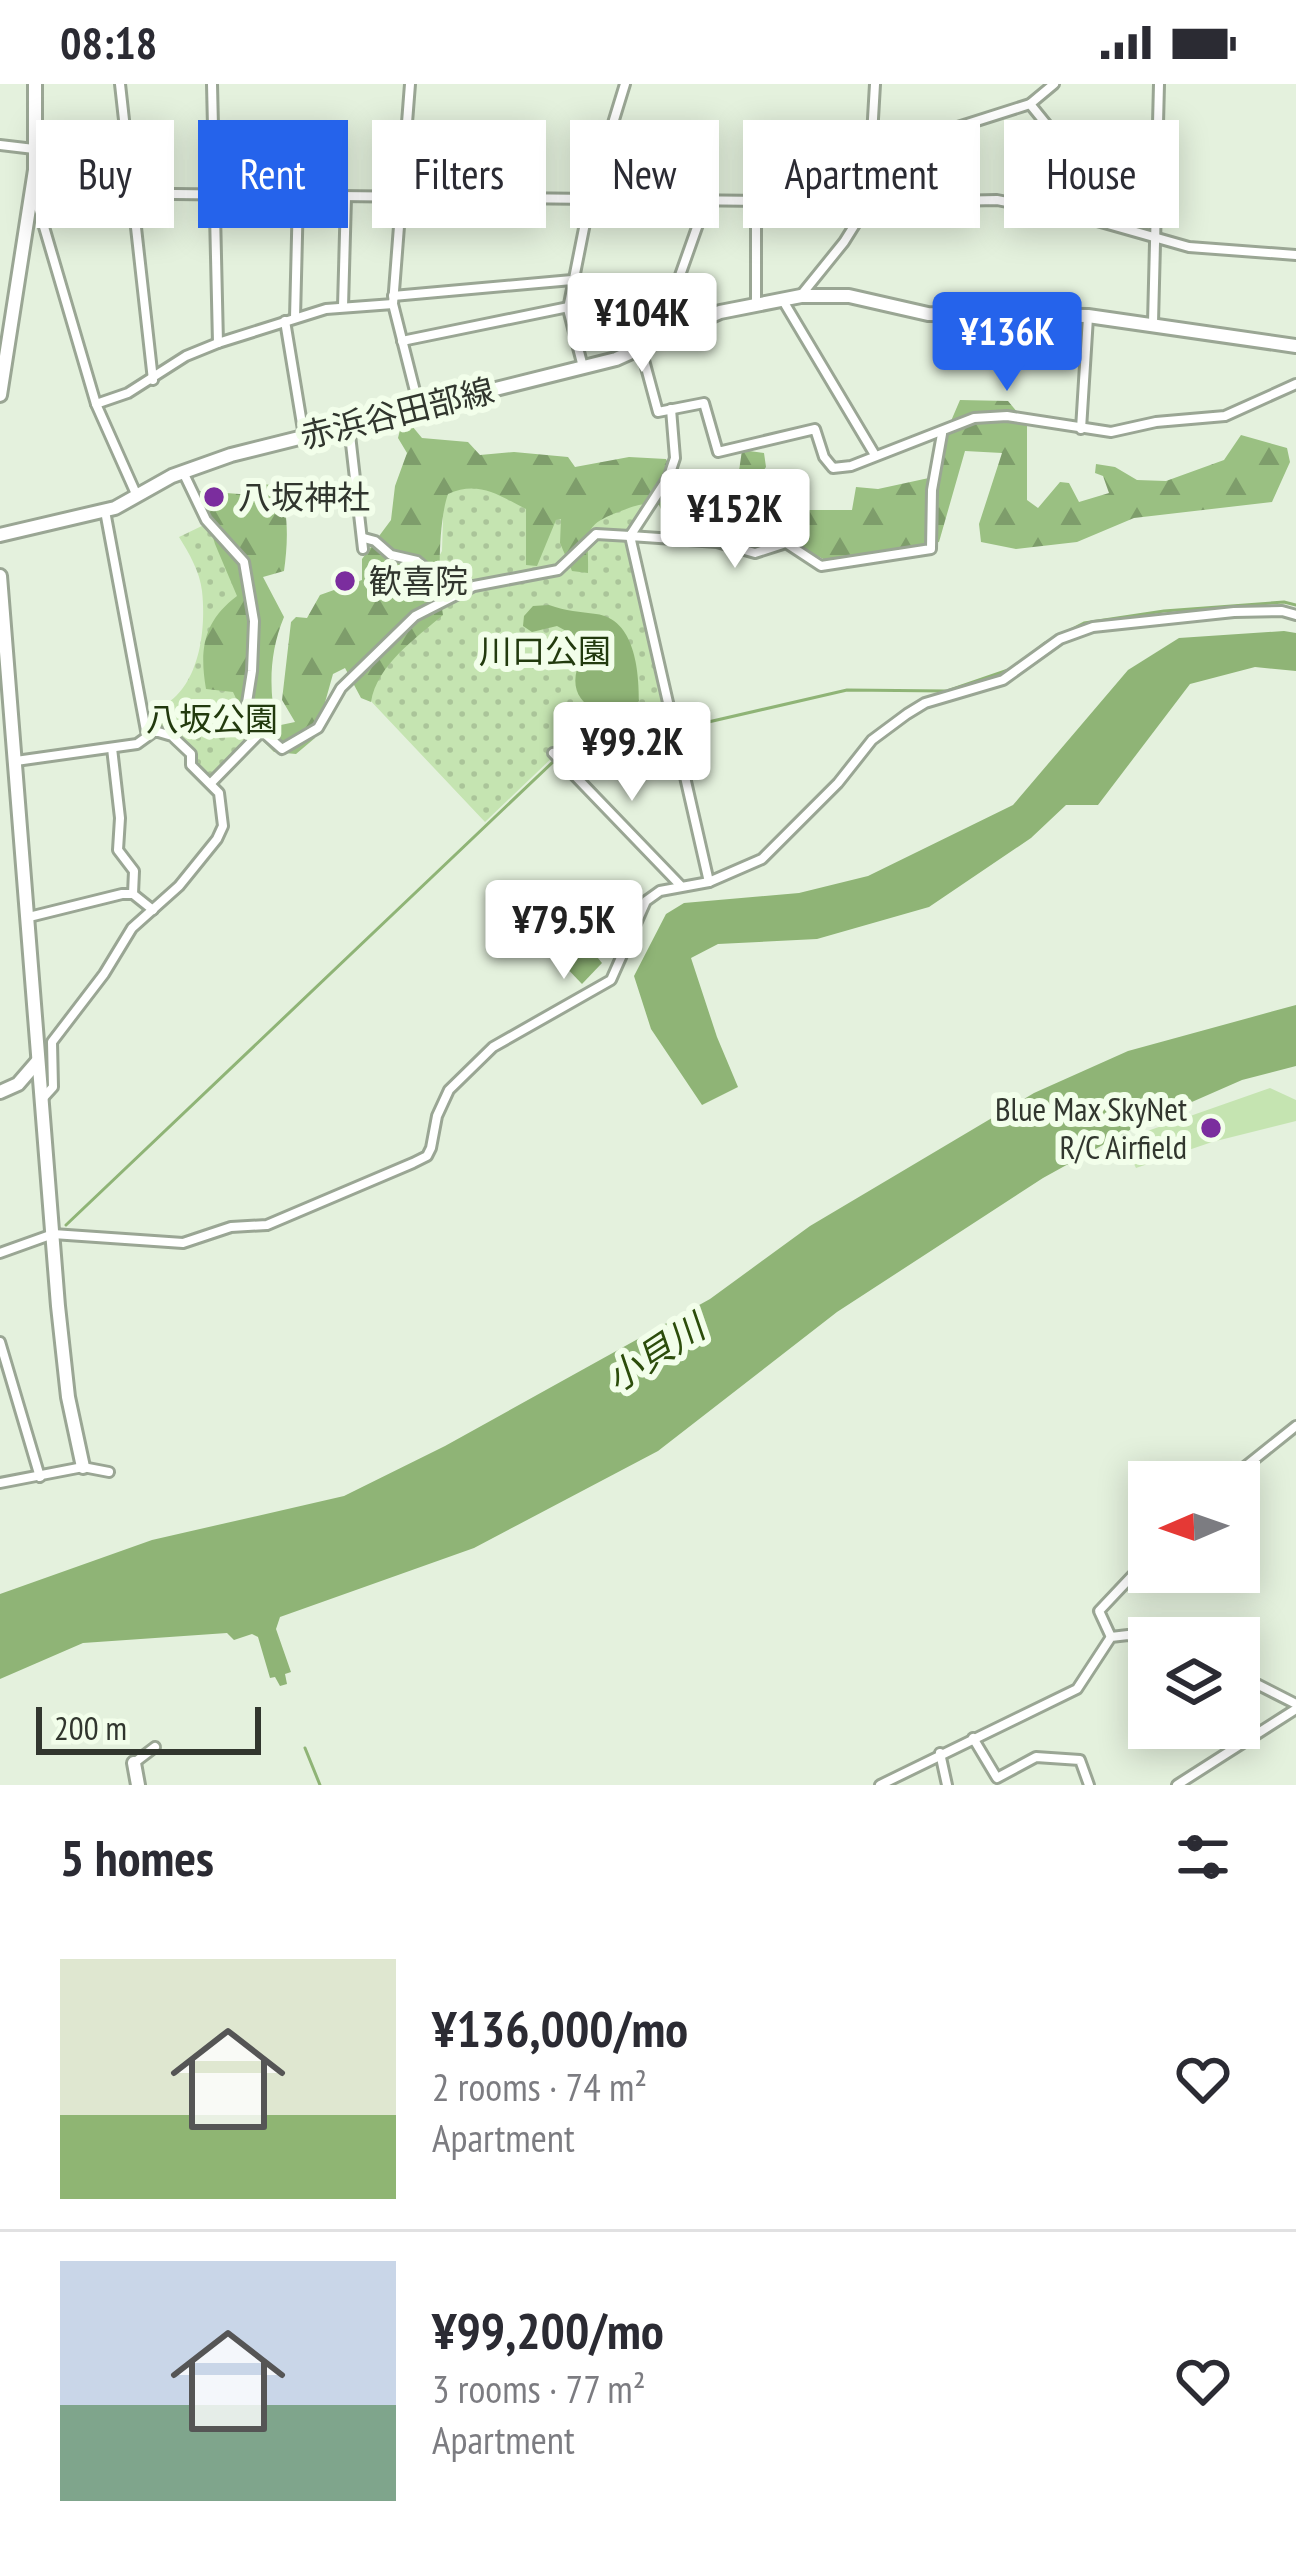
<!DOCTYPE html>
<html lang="en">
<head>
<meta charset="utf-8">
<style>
  :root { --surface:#fff; --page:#f7f7f7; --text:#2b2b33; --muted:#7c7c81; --line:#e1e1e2; --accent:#2563eb }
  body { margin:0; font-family:"PT Sans Narrow","Noto Sans JP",sans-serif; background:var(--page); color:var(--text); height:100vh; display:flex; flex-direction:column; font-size:45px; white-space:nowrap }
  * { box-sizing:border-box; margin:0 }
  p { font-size:39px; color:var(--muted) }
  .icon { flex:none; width:66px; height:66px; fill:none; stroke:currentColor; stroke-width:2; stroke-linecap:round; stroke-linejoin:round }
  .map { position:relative; height:1701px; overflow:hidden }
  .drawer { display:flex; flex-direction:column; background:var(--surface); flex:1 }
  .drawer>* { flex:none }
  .hud { position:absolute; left:36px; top:36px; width:1224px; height:108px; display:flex; gap:24px }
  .needle { width:78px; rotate:268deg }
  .controls { position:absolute; left:1128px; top:1377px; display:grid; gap:24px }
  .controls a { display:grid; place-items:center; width:132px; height:132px; border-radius:0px; background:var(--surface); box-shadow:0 6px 30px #0003; font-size:60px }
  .scale { position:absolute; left:36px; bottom:30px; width:225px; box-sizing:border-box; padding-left:12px; border:6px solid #31362e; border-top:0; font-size:33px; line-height:42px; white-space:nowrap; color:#31362e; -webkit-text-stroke:9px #f2feea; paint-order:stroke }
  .price { position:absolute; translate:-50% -102px; padding:0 27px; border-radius:12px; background:#fff; color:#222; font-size:39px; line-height:78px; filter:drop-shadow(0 3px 6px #0008) }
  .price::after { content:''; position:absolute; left:50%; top:72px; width:36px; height:27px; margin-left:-18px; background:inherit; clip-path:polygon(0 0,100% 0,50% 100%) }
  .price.selected { background:var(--accent); color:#fff }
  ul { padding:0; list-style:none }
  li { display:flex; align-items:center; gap:36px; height:300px; padding:0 60px }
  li+li { border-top:3px solid var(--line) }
  li span { display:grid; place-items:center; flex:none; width:336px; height:240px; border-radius:0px; color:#555 }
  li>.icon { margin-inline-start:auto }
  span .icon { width:144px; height:144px; fill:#fffc; stroke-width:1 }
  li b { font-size:51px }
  h2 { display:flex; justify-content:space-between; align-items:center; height:144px; padding:0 60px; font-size:51px }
  .chip { padding:0 42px; border-radius:0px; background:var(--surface); box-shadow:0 6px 30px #0003; font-size:42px; line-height:108px }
  .chip.selected { background:var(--accent); color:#fff }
  .status { display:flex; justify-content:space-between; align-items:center; height:84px; padding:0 60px; background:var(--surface); direction:ltr }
  .status svg { height:33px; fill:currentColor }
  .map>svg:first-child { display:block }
</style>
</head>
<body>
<div class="status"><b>08:18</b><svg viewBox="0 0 49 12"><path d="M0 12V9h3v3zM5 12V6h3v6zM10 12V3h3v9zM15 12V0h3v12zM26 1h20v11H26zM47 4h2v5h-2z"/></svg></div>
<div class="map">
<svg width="1296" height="1701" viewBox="0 0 1296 1701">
  <defs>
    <pattern id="green-dots" width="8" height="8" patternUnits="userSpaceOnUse" patternTransform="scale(3)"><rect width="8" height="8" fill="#c5e4b1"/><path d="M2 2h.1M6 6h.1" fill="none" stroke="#aac499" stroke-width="1.8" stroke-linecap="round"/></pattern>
    <pattern id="forest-firs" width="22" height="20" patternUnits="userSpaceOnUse" patternTransform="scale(3)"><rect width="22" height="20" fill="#9ac082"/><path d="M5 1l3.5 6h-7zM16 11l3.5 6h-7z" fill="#7e9d6b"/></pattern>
  </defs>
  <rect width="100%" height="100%" fill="#e4f1dd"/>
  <g fill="url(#green-dots)">
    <path d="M 444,400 L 651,418 L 627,453 L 668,642 L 555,671 L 485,738 L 350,595 L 459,507 L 430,489 L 442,467 Z"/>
    <path d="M 208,439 L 241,477 L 265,650 L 212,698 C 185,683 189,642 149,646 L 147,628 C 197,617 207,552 202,507 C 200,488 189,469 179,453 Z"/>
  </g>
  <path fill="url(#forest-firs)" d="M 960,316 L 1008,317 L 1027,340 L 1027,416 L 1038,424 L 1060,398 L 1069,399 L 1079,418 L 1109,409 L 1103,392 L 1095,389 L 1096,380 L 1115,383 L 1137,396 L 1166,397 L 1224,376 L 1241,351 L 1287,364 L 1290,378 L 1272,418 L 1134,434 L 1077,458 L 1016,465 L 981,458 L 979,440 L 1002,369 L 965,367 L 939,458 L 825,476 L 786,455 C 762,457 748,468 726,451 L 674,453 L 659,421 C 642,419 636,421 621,427 C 580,442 589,449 588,489 L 572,487 L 560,459 L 561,435 L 556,436 L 537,482 L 526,481 L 526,425 C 499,411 478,396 448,410 C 438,439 438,501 443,531 C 416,554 377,581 371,618 L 361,614 L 345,584 L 333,590 L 315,654 L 296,670 L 274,668 L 250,644 L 233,608 L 206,605 C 199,564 204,537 237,512 L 215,460 L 199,407 L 253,411 L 263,400 L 279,402 C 289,429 288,459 284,487 L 263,493 L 284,533 C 269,569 269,604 276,642 L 295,638 L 282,616 L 291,538 L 296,533 L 307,534 L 320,511 L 362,496 L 362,475 L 391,436 L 395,402 L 407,369 L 398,354 L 400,346 L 412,342 L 422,354 L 468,358 L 480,371 L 514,368 L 568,373 L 575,383 L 629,373 L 666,375 L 679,399 L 693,411 L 739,387 L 742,366 L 764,369 L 766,383 C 755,397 756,410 763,426 L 852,426 L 856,403 L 878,405 L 938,392 L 945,351 Z"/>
  <path fill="#c5e4b1" d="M 1270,1004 L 1296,1016 L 1296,1037 L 1212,1058 L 1136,1084 L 1126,1064 L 1127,1057 L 1136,1051 Z"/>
  <g fill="#8fb476">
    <path d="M 549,521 C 566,527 580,528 596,530 C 635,535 639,587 639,617 L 625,632 C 597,632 568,618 577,585 C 581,572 583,569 581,555 L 557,542 L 532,548 L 523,542 L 524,532 L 533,522 Z"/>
    <path d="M 1284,547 L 1296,549 L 1296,587 L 1255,583 L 1190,600 L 1098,721 L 1066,721 L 1031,754 L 929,823 L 817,855 L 718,860 L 691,874 L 717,953 L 738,1003 L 702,1021 L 651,945 L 634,892 L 666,830 L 684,819 L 799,809 L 868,792 L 1013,721 L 1128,586 L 1179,554 Z"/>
    <path d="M 560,827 L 602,879 L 582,900 L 535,851 Z"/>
    <path d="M 1296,921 L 1296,982 L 1242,996 L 1137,1042 L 1043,1094 L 837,1228 L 658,1367 L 474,1464 L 280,1533 L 276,1545 L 291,1588 L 285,1590 L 287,1600 L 280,1602 L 275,1593 L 270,1594 L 258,1553 L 252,1550 L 234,1556 L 227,1549 L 83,1559 L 0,1595 L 0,1510 L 152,1456 L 344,1412 L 445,1362 L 710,1215 L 810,1142 L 1034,1009 L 1128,967 Z"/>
  </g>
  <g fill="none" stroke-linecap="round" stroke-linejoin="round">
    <g stroke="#8fb476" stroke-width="3">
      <path d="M 1022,578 L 1045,559 L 1084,539 L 1164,527 L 1284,518 L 1296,521"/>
      <path d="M 678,645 L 847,606 L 947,607 L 1014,584"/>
      <path d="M 562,672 L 669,647"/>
      <path d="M 66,1141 L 555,676"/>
      <path d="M 305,1664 L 320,1701"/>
    </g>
    <defs>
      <g id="street">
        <path d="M 120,0 L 153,296"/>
        <path d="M 212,0 L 218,259"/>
        <path d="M 410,0 L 393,220 L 419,323"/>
        <path d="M 875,0 L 872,52 L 886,93"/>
        <path d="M 1030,20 L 1051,46 L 1082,131"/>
        <path d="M 0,61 L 34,65"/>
        <path d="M 879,102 L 950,117 L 997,116 L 1083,133 L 1189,163 L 1296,171"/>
        <path d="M 32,118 L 37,119 L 96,320 L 137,412"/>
        <path d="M 37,119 L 93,109 L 848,118 L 874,111"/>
        <path d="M 802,210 L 844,158 L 879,102 L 914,64 L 942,48 L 1030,20 L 1054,0"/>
        <path d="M 393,212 L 572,196"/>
        <path d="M 782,215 L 875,371"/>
        <path d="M 756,218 L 756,116"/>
        <path d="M 343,223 L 346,113"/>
        <path d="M 295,234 L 298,112"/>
        <path d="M 285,237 L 304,352"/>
        <path d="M 1153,239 L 1159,0"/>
        <path d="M 402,257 L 666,203 L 678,197 L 707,115"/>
        <path d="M 641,265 L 658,328 L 704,319 L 718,368 L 815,345 L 824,373 L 833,384 L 851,382 L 974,334 L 1007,332 L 1111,348 L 1156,338 L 1225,332 L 1296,300"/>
        <path d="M 583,283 L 568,225 L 590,114 L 625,0"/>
        <path d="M 96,320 L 128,309 L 186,272 L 218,259 L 326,225 L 393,220"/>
        <path d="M 349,342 L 363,465"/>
        <path d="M 1081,345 L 1088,233"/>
        <path d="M 183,388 L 206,436 L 244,478 L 254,537 L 252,587 L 246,625 L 265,650"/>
        <path d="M 105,427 L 147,652"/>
        <path d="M 364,454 L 375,457 L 391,471 L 417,477 L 456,510"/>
        <path d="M 112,664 L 120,734 L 118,766 L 134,787 L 133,810"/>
        <path d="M 553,669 L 680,801"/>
        <path d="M 16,677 L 137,660 L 155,647 L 172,652 L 191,670 L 191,681 L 219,709 L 223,742 L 217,755 L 179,802 L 132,844 L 104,890 L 52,958 L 53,1003 L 43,1014"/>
        <path d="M 212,698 L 259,650 L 265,650 L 282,665 L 318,644 L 341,604 L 415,532 L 474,502 L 558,486 L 596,450 L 630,452 L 669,392 L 675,374 L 671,325"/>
        <path d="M 709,798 L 630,452 L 717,458 L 755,469 L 786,459 L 821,482 L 931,465 L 932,406 L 942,350"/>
        <path d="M 29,833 L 122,810 L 133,810 L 153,826"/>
        <path d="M 0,1169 L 53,1150 L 183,1159 L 231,1143 L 267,1141 L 413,1079 L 427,1072 L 431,1064 L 437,1032 L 449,1006 L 493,963 L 611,896 L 646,817 L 660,807 L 709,798 L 762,775 L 838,699 L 872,656 L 907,630 L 925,619 L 1003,596 L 1060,555 L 1093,543 L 1234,528 L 1282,527 L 1296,531"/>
        <path d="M 0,1258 L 40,1393"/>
        <path d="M 1226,1398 L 1296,1342"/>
        <path d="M 0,1399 L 83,1383 L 109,1388"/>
        <path d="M 1111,1553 L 1099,1527 L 1149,1474"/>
        <path d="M 1239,1591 L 1296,1620"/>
        <path d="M 973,1654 L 997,1694 L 1036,1673 L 1080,1676 L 1089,1701"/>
        <path d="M 940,1669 L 947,1701"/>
        <path d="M 134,1679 L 155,1663"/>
        <path d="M 880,1701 L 1077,1605 L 1111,1553 L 1128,1551 L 1149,1556"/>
        <path d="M 1177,1701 L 1296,1625"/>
      </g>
      <g id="secondary">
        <path d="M 0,311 L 35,86 L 35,0"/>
        <path d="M 0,451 L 115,424 L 172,392 L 231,371 L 616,275 L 720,228 L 801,212 L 849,212 L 928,230 L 1088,232 L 1296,262"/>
        <path d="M 0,492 L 58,1222 L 68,1313 L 83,1383"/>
        <path d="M 0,1008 L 18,1000 L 37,978"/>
        <path d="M 134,1679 L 138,1701"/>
      </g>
    </defs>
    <use href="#street" stroke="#9aa694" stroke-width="14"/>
    <use href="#secondary" stroke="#9aa694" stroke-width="18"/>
    <use href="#street" stroke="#fff" stroke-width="8"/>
    <use href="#secondary" stroke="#fff" stroke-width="12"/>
  </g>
  <g fill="#7b2d9e" stroke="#f2feea" stroke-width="4.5">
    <circle cx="214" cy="413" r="12"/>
    <circle cx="345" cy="497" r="12"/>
    <circle cx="1211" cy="1044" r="12"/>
  </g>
  <g text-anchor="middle" stroke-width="12" stroke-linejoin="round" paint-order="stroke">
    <g font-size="33" fill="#31362e" stroke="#f2feea">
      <text transform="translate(397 329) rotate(-14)" y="12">赤浜谷田部線</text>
    </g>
    <g font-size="33" fill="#31362e" stroke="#f2feea" text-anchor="start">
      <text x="238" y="425">八坂神社</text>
      <text x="369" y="509">歓喜院</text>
      <text x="1187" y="1037" text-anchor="end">Blue Max SkyNet<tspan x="1187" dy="38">R/C Airfield</tspan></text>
    </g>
    <g font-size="33" fill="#223a0e" stroke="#f2feea">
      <text x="545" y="579">川口公園</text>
      <text x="212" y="647">八坂公園</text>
    </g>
    <g font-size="36" font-style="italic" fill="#2c4d0b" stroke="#f2feea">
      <text transform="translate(655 1269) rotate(-33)" y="13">小貝川</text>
    </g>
  </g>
</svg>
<div class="controls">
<a><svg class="needle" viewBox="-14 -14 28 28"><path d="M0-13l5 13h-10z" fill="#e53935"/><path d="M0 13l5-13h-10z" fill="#7c7c81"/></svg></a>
<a><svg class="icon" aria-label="layers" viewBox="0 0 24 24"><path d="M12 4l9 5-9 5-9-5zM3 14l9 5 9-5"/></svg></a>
</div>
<div class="scale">200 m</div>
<b class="price" style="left:642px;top:291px">¥104K</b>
<b class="price selected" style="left:1007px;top:310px">¥136K</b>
<b class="price" style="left:735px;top:487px">¥152K</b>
<b class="price" style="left:632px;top:720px">¥99.2K</b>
<b class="price" style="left:564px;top:898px">¥79.5K</b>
<div class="hud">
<a class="chip">Buy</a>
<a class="chip selected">Rent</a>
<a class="chip">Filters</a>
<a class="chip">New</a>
<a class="chip">Apartment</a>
<a class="chip">House</a>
</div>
</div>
<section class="drawer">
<h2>5 homes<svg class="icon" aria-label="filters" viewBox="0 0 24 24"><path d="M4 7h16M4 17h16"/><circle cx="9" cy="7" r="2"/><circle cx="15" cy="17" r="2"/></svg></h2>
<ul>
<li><span style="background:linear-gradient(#dfe7d0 65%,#8fb573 0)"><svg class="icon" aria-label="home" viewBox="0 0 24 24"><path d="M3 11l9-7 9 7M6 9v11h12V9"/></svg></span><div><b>¥136,000/mo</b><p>2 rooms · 74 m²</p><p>Apartment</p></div><svg class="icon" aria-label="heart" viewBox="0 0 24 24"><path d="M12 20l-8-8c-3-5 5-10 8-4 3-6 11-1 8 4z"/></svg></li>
<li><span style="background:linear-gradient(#c9d6e8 60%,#7fa58c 0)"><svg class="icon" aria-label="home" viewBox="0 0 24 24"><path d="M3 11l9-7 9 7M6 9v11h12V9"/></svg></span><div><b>¥99,200/mo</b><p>3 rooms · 77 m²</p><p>Apartment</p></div><svg class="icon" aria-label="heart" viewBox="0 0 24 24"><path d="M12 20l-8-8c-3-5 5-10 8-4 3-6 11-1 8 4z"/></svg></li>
</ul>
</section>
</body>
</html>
